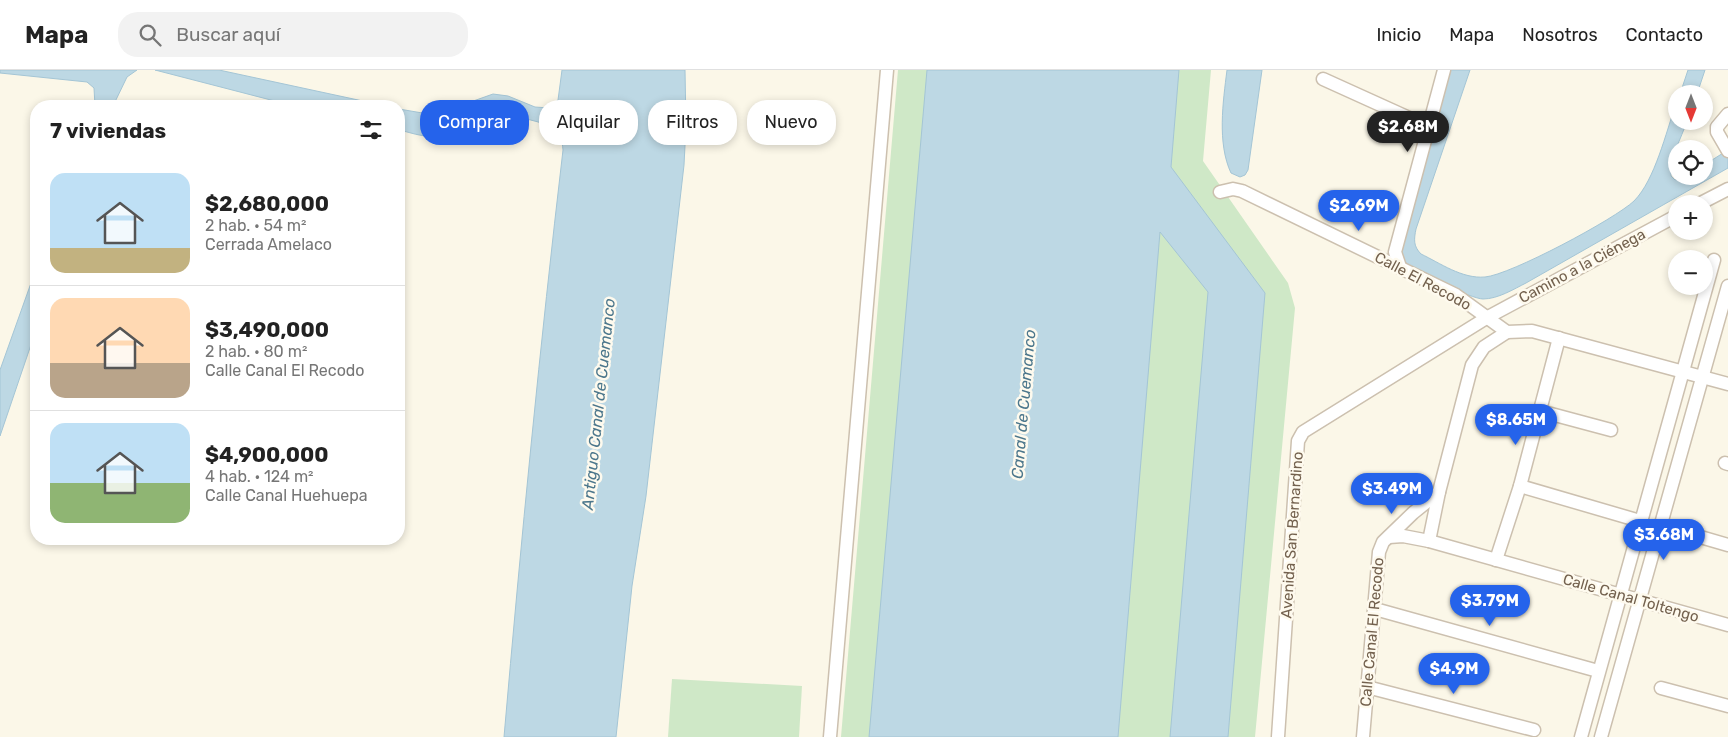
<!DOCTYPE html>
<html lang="es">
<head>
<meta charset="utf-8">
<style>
  :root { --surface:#fff; --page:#f2f2f2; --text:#222; --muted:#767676; --line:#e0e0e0; --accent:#2563eb }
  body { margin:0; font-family:Rubik,sans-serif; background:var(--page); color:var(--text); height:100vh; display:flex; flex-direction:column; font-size:19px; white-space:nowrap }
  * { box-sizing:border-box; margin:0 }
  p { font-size:16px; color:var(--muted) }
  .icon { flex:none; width:28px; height:28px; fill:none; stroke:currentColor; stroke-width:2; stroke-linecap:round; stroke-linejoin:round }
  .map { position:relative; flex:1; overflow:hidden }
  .side { position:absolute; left:30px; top:30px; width:375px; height:445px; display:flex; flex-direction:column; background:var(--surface); border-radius:20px; box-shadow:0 2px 8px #0003 }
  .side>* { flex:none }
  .banner { position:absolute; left:420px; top:30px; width:475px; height:45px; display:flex; gap:10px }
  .needle { width:32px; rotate:180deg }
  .controls { position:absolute; left:1668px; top:15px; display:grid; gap:10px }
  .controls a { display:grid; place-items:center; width:45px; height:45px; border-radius:50%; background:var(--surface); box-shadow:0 2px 8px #0003; font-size:25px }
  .price { position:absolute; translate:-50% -42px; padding:0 11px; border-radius:18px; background:var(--accent); color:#fff; font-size:16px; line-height:32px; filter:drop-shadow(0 1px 2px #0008) }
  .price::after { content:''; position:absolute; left:50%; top:30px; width:15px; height:11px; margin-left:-8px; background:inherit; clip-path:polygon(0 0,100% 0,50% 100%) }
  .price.on { background:#222; color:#fff }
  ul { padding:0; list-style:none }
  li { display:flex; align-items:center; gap:15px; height:125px; padding:0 20px }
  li+li { border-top:1px solid var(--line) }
  li span { display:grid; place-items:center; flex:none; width:140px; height:100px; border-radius:15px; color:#555 }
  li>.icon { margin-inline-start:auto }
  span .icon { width:60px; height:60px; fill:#fffc; stroke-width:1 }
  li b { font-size:21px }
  h2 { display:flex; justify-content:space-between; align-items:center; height:60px; padding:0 20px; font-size:21px }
  .tag { padding:0 18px; border-radius:20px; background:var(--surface); box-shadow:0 2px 8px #0003; font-size:18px; line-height:45px }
  .tag.on { background:var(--accent); color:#fff }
  header { display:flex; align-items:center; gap:30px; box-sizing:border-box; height:70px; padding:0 25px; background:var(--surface); border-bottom:1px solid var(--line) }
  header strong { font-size:24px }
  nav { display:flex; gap:28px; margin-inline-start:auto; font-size:18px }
  .search { width:350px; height:45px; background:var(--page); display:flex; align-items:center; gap:12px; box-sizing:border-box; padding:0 18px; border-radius:20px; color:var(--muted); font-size:19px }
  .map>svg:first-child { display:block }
</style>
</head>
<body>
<header>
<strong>Mapa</strong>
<div class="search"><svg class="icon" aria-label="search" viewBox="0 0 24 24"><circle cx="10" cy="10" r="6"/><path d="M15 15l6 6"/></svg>Buscar aquí</div>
<nav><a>Inicio</a><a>Mapa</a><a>Nosotros</a><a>Contacto</a></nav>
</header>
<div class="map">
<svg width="1728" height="667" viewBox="0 0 1728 667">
  <rect width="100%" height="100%" fill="#fbf7e8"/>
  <g fill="#cfe8c7">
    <path d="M 898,0 L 1211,0 L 1203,91 L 1288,213 L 1295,238 L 1255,667 L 841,667 Z"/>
    <path d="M 672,609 L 802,616 L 799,667 L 668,667 Z"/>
  </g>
  <g fill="#bdd8e4" stroke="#a4c5d5">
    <path d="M 0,0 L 137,0 L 127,7 L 113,36 L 95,36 L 94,18 L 87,12 L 0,3 Z"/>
    <path d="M 155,0 L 219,0 L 386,36 L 294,36 Z"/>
    <path d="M 562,0 L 685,0 L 686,56 L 684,95 L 646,426 L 632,516 L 616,667 L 504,667 C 521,471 540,275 563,80 C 562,71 562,66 555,59 C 545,51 494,41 481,45 C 464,49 452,65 433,66 C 421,67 409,62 399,60 L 399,39 L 434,45 L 493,24 L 508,26 L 535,37 L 549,38 L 558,30 Z"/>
    <path d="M 927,0 L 1179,0 L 1171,97 L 1265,223 L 1228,667 L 1170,667 L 1208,222 L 1160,162 L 1118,667 L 869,667 Z"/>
    <path d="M 1227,0 L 1262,0 L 1248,100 L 1245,105 L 1240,107 L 1231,103 C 1217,73 1223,32 1227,0 Z"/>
    <path d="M 1449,0 L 1470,0 L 1416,159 C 1414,169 1413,176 1421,184 C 1440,193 1462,209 1485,207 C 1510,205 1615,149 1634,131 C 1655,110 1666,62 1676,34 L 1676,51 L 1687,51 C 1681,69 1670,87 1671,106 L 1675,110 L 1686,106 L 1704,106 L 1704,95 L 1728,80 L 1728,98 L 1526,213 C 1514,219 1498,229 1483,229 C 1472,229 1414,202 1407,194 C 1403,190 1402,185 1401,180 Z"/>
    <path d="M 1688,0 L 1705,0 L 1697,24 L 1680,24 Z"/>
    <path d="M 36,199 L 36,260 L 0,366 L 0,300 Z"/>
  </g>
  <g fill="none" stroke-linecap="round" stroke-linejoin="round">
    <defs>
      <g id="minor">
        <path d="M 1323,9 L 1429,57"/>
        <path d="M 1728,44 L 1717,57 L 1717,62 L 1728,81"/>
        <path d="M 1220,122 L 1233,119 L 1242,121 L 1456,225 L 1507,262 L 1532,261 L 1728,314"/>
        <path d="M 1699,134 L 1728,119"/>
        <path d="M 1400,197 L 1395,182 L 1444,0"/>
        <path d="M 1540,341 L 1611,360"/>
        <path d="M 1725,393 L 1728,394"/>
        <path d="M 1520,416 L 1640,451"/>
        <path d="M 1697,466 L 1728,475"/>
        <path d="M 1389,467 L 1403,466 L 1429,471 L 1728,555"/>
        <path d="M 1429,471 L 1439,422"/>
        <path d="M 1496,490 L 1520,416 L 1559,268"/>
        <path d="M 1375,539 L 1598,601"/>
        <path d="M 1367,617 L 1534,660"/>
        <path d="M 1661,618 L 1728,636"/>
        <path d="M 830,667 L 887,0"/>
        <path d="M 1278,667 L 1298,371 L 1303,362 L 1488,247 L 1676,146"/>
        <path d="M 1363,667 L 1379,482 L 1383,472 L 1413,443 L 1439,422 L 1472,295 L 1484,277 L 1507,262"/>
        <path d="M 1581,667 L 1714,190"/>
        <path d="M 1601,667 L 1728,216"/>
      </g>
    </defs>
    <use href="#minor" stroke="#ccc0af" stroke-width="15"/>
    <use href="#minor" stroke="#fff" stroke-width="12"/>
  </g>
  <g text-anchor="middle" stroke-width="5" stroke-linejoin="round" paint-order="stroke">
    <g font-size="15" fill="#73614e" stroke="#fefaee">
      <text transform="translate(1582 196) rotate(-28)" y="5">Camino a la Ciénega</text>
      <text transform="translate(1423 211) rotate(28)" y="5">Calle El Recodo</text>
      <text transform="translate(1292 465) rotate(-86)" y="5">Avenida San Bernardino</text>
      <text transform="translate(1631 528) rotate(16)" y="5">Calle Canal Toltengo</text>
      <text transform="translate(1372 562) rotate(-85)" y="5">Calle Canal El Recodo</text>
    </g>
    <g font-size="16" font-style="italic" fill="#4c778c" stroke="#fefaee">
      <text transform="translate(598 334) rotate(-84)" y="6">Antiguo Canal de Cuemanco</text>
      <text transform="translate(1023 334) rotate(-85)" y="6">Canal de Cuemanco</text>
    </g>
  </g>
</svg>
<div class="controls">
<a><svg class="needle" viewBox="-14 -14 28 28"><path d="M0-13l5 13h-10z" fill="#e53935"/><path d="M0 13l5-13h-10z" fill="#767676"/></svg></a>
<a><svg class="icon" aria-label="locate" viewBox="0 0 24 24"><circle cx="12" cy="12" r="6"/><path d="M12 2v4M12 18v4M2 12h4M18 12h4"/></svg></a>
<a>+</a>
<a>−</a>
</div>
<b class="price on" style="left:1408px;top:83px">$2.68M</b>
<b class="price" style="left:1359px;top:162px">$2.69M</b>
<b class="price" style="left:1516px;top:376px">$8.65M</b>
<b class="price" style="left:1392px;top:445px">$3.49M</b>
<b class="price" style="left:1664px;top:491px">$3.68M</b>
<b class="price" style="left:1490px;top:557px">$3.79M</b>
<b class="price" style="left:1454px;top:625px">$4.9M</b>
<div class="banner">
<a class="tag on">Comprar</a>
<a class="tag">Alquilar</a>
<a class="tag">Filtros</a>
<a class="tag">Nuevo</a>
</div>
<section class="side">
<h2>7 viviendas<svg class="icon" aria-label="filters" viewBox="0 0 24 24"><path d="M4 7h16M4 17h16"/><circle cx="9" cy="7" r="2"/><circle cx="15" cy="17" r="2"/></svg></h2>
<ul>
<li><span style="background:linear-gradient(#bfe0f5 75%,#c2b280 0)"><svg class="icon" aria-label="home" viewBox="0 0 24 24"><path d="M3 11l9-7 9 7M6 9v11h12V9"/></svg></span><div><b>$2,680,000</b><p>2 hab. · 54 m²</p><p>Cerrada Amelaco</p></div></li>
<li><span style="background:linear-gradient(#ffd9b3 65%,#b9a48a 0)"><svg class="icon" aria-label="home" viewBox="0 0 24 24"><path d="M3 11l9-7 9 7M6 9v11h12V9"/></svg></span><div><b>$3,490,000</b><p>2 hab. · 80 m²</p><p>Calle Canal El Recodo</p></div></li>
<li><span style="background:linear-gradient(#bfe0f5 60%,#8fb573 0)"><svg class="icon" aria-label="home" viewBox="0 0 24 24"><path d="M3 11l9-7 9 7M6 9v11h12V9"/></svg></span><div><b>$4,900,000</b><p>4 hab. · 124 m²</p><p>Calle Canal Huehuepa</p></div></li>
</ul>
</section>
</div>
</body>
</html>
